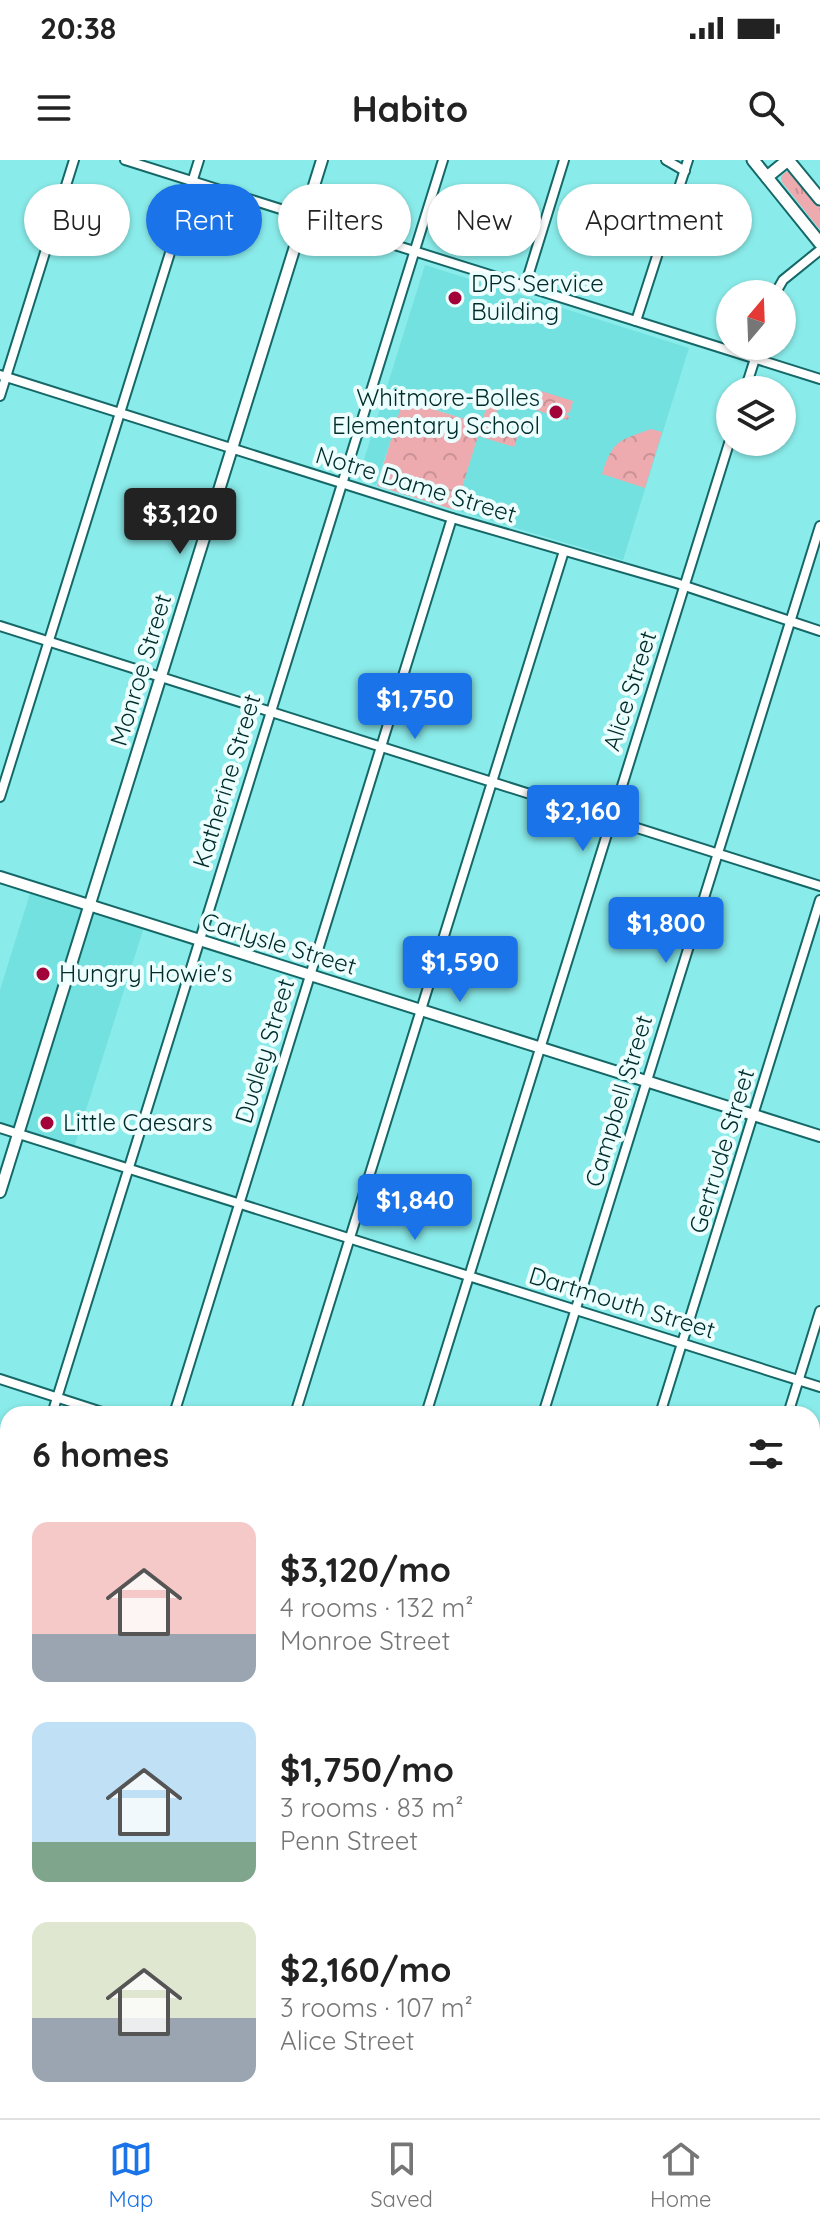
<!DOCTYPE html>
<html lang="en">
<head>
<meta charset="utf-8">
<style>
  :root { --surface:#fff; --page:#f2f2f2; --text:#222; --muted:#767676; --line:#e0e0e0; --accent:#1a73e8 }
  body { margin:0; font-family:Quicksand,sans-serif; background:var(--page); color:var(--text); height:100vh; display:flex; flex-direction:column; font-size:30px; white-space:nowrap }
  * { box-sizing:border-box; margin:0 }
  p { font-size:26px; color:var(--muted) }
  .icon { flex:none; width:44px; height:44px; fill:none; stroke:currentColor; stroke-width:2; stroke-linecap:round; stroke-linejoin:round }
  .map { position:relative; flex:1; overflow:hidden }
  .sheet { position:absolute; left:0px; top:1246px; width:820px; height:712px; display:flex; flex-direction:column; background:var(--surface); border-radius:24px 24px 0 0; box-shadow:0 2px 6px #0004 }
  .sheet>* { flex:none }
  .hud { position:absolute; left:24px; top:24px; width:772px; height:72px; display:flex; gap:16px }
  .needle { width:52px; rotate:19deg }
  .buttons { position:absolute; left:716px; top:120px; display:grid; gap:16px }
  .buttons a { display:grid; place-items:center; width:80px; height:80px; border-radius:50%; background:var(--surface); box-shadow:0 2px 6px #0004; font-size:40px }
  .price { position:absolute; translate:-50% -68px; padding:0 18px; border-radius:8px; background:var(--accent); color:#fff; font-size:26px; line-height:52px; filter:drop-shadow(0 2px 4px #0008) }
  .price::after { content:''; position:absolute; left:50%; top:48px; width:24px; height:18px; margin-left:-12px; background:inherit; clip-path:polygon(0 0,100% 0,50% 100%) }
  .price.active { background:#222; color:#fff }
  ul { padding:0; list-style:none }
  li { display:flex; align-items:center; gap:24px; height:200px; padding:0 32px }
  li span { display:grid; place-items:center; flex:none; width:224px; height:160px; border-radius:16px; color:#555 }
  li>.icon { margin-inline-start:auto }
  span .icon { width:96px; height:96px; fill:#fffc; stroke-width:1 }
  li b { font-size:34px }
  h2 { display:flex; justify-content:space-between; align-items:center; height:96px; padding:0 32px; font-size:34px }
  .pill { padding:0 28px; border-radius:36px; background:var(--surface); box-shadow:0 2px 6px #0004; font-size:28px; line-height:72px }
  .pill.active { background:var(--accent); color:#fff }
  .status { display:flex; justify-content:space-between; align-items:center; height:56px; padding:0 40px; background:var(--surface); direction:ltr }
  .status svg { height:22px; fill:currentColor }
  header { display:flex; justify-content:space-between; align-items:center; height:104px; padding:0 32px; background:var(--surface); font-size:36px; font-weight:800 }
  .tab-bar { display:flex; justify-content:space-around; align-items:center; height:112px; border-top:2px solid var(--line); background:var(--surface); font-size:22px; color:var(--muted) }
  .tab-bar a { display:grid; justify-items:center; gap:4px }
  .tab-bar .active { color:var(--accent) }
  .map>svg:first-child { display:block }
</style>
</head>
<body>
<div class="status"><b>20:38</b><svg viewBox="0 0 49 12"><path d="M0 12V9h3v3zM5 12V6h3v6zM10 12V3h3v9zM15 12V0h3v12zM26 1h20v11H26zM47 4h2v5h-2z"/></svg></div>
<header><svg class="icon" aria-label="menu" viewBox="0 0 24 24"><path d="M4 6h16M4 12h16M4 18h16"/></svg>Habito<svg class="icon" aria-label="search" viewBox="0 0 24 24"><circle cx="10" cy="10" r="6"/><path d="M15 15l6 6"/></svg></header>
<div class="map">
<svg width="820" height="1958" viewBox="0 0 820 1958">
  <defs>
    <pattern id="grass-tufts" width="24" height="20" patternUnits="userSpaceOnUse" patternTransform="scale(2)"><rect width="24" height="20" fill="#edaaaf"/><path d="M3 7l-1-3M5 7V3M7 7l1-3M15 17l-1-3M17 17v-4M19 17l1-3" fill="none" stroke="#c99297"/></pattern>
    <pattern id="forest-crowns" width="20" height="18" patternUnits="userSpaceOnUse" patternTransform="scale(2)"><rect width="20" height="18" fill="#edaaaf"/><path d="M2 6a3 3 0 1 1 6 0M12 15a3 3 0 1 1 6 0" fill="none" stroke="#c99297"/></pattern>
  </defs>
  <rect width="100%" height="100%" fill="#8aecea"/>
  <g fill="#73e1df">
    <path d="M 425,105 L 689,188 L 623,400 L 455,350 L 481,264 L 404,240 L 376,325 L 358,319 Z"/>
    <path d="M 32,727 L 145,764 L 73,991 L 0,968 L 0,830 Z"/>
    <path d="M 82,1950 L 201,1950 L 198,1958 L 80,1958 Z"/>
  </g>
  <path fill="url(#grass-tufts)" d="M 785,12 L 791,12 L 820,48 L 820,70 L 782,22 L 781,17 Z"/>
  <g fill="url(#forest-crowns)">
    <path d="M 541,231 L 573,241 L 570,252 L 566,254 L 569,256 L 568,260 L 536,250 Z"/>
    <path d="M 403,240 L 481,264 L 488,243 L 498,246 L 494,262 L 514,269 L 517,278 L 514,287 L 478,276 L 455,350 L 377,326 Z"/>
    <path d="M 651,269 L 662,272 L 645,328 L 602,314 C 613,279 619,281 651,269 Z"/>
  </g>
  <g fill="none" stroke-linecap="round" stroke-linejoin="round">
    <defs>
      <g id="minor">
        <path d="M 125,0 L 820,219"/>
        <path d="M 666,0 L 685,11"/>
        <path d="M 525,126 L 564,0"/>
        <path d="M 775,134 L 783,120 L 820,90"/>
        <path d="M 636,161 L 688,0"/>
        <path d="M 0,215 L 452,358 L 676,423 L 820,471"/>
        <path d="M 745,230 L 759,186"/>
        <path d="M 0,236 L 74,0"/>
        <path d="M 0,466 L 820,726"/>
        <path d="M 0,637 L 199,0"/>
        <path d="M 0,968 L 820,1227"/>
        <path d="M 0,1219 L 108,1254"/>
        <path d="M 52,1254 L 443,0"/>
        <path d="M 174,1254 L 452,358"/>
        <path d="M 295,1254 L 564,391"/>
        <path d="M 426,1254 L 730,280"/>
        <path d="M 543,1254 L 820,366"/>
        <path d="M 660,1254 L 820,740"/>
        <path d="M 788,1254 L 820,1151"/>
        <path d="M 0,1417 L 8,1392"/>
        <path d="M 0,1467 L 8,1470"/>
        <path d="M 812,1479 L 820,1481"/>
        <path d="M 812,1624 L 820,1596"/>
        <path d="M 812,1724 L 820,1727"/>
        <path d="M 0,1806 L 8,1781"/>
        <path d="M 74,1958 L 77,1950"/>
        <path d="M 203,1958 L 206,1950"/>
        <path d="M 321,1958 L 323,1950"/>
        <path d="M 439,1958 L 441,1950"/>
        <path d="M 566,1958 L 568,1950"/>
        <path d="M 719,1958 L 722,1950"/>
      </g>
      <g id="tertiary">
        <path d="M 0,717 L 820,976"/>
        <path d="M 0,1032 L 322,0"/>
        <path d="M 0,1716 L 8,1718"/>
        <path d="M 732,1950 L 756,1958"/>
      </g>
      <g id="secondary">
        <path d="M 753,0 L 820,83"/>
        <path d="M 767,17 L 788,0 L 820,39"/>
      </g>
    </defs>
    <use href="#minor" stroke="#156867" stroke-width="12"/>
    <use href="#tertiary" stroke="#156867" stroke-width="14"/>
    <use href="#secondary" stroke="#156867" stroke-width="15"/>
    <use href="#minor" stroke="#fff" stroke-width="8"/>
    <use href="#tertiary" stroke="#fff" stroke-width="10"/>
    <use href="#secondary" stroke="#fff" stroke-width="11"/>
  </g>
  <g fill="#a20338" stroke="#ecfefd" stroke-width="3">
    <circle cx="455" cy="138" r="8"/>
    <circle cx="556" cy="252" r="8"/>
    <circle cx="43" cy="814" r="8"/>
    <circle cx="47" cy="963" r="8"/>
  </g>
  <g text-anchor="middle" stroke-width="8" stroke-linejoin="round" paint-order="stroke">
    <g font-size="24" fill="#002b2b" stroke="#ecfefd" text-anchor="start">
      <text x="471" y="132">DPS Service<tspan x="471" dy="28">Building</tspan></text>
      <text x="540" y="246" text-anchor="end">Whitmore-Bolles<tspan x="540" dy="28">Elementary School</tspan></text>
      <text x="59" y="822">Hungry Howie's</text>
      <text x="63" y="971">Little Caesars</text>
    </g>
    <g font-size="24" fill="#002b2b" stroke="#ecfefd">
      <text transform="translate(416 325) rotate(17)" y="8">Notre Dame Street</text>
      <text transform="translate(141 510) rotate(-73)" y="8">Monroe Street</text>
      <text transform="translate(630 531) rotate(-72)" y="8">Alice Street</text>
      <text transform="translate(227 621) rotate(-73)" y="8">Katherine Street</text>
      <text transform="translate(279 784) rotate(17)" y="8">Carlysle Street</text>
      <text transform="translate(265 891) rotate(-73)" y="8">Dudley Street</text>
      <text transform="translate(619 941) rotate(-73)" y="8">Campbell Street</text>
      <text transform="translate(722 991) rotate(-73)" y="8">Gertrude Street</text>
      <text transform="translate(622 1143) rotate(17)" y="8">Dartmouth Street</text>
    </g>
  </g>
</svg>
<div class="buttons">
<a><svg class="needle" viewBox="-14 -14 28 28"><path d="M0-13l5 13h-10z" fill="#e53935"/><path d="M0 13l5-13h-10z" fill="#767676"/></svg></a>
<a><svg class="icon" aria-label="layers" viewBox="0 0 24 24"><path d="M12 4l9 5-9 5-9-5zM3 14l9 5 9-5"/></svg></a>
</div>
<b class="price active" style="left:180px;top:396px">$3,120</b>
<b class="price" style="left:415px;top:581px">$1,750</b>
<b class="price" style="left:583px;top:693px">$2,160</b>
<b class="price" style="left:666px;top:805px">$1,800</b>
<b class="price" style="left:460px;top:844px">$1,590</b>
<b class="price" style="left:415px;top:1082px">$1,840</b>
<div class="hud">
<a class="pill">Buy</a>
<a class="pill active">Rent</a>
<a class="pill">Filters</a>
<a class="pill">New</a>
<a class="pill">Apartment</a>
</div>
<section class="sheet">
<h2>6 homes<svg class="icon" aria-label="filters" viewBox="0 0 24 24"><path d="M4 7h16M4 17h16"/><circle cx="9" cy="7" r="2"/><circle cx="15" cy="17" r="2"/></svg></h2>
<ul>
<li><span style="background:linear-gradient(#f6c9c9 70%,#9aa5b1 0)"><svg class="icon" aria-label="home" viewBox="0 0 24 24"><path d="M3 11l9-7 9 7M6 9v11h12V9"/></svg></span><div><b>$3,120/mo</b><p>4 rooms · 132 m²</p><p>Monroe Street</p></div></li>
<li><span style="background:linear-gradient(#bfe0f5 75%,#7fa58c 0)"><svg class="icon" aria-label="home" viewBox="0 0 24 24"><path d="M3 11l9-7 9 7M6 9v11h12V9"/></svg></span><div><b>$1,750/mo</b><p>3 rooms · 83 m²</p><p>Penn Street</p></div></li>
<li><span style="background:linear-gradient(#dfe7d0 60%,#9aa5b1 0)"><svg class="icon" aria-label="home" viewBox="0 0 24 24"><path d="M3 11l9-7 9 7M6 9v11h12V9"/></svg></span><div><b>$2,160/mo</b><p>3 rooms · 107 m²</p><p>Alice Street</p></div></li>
</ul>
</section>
</div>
<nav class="tab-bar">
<a class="active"><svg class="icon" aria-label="map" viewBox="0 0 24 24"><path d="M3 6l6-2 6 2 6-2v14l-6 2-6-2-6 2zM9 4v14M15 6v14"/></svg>Map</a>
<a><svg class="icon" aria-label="saved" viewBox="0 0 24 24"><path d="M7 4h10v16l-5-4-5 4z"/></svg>Saved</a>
<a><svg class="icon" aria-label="home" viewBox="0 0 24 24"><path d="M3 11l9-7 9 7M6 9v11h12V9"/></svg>Home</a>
</nav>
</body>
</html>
